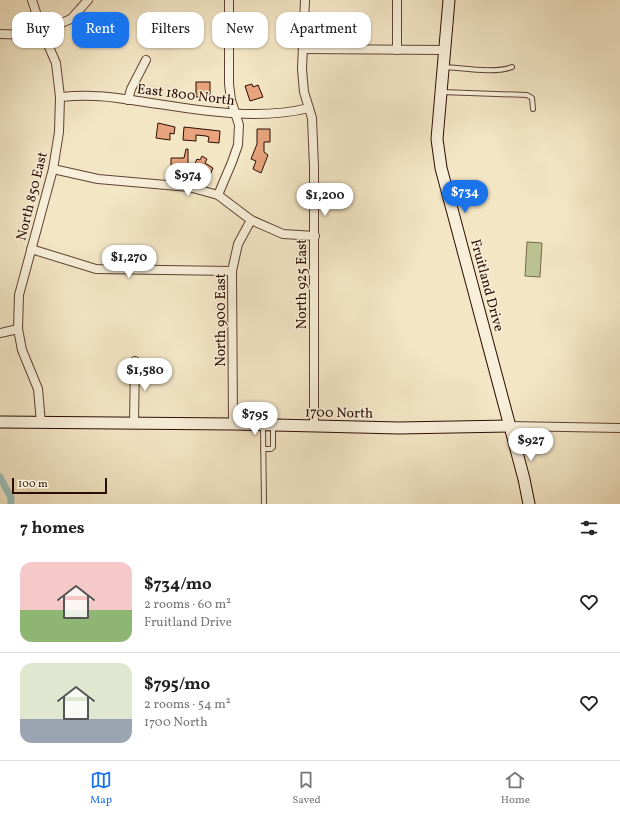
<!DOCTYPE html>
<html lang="en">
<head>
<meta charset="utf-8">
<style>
  :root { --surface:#fff; --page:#f6f6f6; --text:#222; --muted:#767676; --line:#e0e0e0; --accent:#1a73e8 }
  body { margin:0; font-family:Vollkorn,serif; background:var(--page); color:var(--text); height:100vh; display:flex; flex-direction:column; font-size:15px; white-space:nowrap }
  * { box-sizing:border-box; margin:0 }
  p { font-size:13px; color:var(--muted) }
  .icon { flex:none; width:22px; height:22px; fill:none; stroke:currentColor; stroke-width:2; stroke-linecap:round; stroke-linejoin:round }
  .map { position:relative; height:504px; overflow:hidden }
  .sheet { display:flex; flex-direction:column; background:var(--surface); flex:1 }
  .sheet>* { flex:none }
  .top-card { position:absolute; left:12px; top:12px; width:400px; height:36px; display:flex; gap:8px }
  .scale { position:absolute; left:12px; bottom:10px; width:95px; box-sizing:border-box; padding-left:4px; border:2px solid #2c0c00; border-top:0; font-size:11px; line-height:14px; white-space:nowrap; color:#2c0c00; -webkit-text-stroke:3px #f7efd9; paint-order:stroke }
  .price { position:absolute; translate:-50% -34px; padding:0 9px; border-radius:14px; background:#fff; color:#222; font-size:13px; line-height:26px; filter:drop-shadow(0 1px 2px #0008) }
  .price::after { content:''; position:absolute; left:50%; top:24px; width:12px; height:9px; margin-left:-6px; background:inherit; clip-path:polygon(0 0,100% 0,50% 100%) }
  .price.on { background:var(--accent); color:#fff }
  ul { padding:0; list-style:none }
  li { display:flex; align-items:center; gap:12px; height:100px; padding:0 20px }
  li+li { border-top:1px solid var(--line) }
  li span { display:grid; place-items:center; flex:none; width:112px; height:80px; border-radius:12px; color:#555 }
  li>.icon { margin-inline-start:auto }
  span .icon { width:48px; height:48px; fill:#fffc; stroke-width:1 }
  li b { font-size:17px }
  h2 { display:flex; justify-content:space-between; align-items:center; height:48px; padding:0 20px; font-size:17px }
  .tag { padding:0 14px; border-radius:12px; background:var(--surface); box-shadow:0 1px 3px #0004; font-size:14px; line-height:36px }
  .tag.on { background:var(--accent); color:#fff }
  .tab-bar { display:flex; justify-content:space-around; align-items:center; height:56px; border-top:1px solid var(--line); background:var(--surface); font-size:11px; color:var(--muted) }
  .tab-bar a { display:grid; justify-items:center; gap:2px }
  .tab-bar .on { color:var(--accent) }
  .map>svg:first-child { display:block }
</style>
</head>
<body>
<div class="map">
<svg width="620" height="504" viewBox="0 0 620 504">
  <rect width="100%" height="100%" fill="#f3e6c5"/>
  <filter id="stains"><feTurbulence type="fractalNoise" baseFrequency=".005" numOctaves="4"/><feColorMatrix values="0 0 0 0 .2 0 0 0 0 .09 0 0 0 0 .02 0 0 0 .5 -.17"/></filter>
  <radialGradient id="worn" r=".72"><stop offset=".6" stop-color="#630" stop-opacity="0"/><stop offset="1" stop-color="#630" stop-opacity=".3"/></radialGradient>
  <path fill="#bcc494" stroke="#74684a" d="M 527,242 L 542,243 L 540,277 L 525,276 Z"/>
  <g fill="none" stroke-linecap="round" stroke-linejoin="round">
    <path stroke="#9bbfb8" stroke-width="7" d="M 0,477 L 11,498 L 11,504"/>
  </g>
  <g fill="#e6a37c" stroke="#2c0c00">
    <rect x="196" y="82" width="14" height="15"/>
    <path d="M 252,84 L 253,87 L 258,85 L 263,97 L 250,101 L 245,86 Z"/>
    <path d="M 158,123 L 175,127 L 174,134 L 170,133 L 170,140 L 156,138 Z"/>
    <path d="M 184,127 L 220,131 L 219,143 L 208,142 L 209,137 L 206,136 L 196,135 L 196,141 L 183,140 Z"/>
    <path d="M 257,129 L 270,129 L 270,142 L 264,142 L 264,152 L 268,155 L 261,173 L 253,169 L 256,161 L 251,159 L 257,144 Z"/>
    <path d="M 186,149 L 188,149 L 188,171 L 171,169 L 171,158 L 184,158 Z"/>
    <path d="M 202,156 L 207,159 L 205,163 L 213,168 L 210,175 L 204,172 L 203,174 L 192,170 L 197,159 L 200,160 Z"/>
  </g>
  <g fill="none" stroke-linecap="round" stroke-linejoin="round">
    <defs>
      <g id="lane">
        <path d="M 444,67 C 463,68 495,74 512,67"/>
        <path d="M 441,92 L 527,95 L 532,98 L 533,109"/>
        <path d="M 263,426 L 264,504"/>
        <path d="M 263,449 L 271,449 L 273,447 L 273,425"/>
      </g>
      <g id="street">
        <path d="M 32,0 L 42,31 L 56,63 L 60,97 L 59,132 L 53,169 L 19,295 L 18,329 L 22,350 L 38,389 L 41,423"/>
        <path d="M 305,0 L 302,69 L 304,92 L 312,118 L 314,167 L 314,426"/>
        <path d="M 397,0 L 397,50"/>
        <path d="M 0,34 L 32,35 L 42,31 L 71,19 L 88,0"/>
        <path d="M 303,49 L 445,50"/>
        <path d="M 60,97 C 71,96 82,95 94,96 C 111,96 128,100 145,102 C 198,110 256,121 309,108"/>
        <path d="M 128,100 L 131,89 L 146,60"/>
        <path d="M 53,169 L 98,179 L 189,187 L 218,195 L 251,220 L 283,234 L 315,236"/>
        <path d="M 218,195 L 232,162 L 238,145 L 239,125 L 231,100 L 229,84 L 229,0"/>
        <path d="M 31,249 L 96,269 L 232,271"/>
        <path d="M 0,333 L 18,329"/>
        <path d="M 134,423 L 135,361"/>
        <path d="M 233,424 L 232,271 L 238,244 L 251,220"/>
        <path d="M 509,426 L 620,428"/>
      </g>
      <g id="secondary">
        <path d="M 449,0 L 437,139 L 441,168 L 524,479 L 529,504"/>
        <path d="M 0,422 L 233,424 L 399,428 L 509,426"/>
      </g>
    </defs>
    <use href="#lane" stroke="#5e4231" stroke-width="6"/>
    <use href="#street" stroke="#5e4231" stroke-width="10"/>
    <use href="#secondary" stroke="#2c0c00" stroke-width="13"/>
    <use href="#lane" stroke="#f7efd9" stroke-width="4"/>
    <use href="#street" stroke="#f7efd9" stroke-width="8"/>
    <use href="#secondary" stroke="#f7efd9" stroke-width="11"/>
  </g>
  <g text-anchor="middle" stroke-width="3" stroke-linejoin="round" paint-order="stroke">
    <g font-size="14" fill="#2c0c00" stroke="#f7efd9">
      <text transform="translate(186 94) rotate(7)" y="5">East 1800 North</text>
      <text transform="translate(31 196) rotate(-76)" y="5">North 850 East</text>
      <text transform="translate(301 284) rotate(-90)" y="5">North 925 East</text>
      <text transform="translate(488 285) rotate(75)" y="5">Fruitland Drive</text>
      <text transform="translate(220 320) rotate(-90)" y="5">North 900 East</text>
      <text transform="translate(339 412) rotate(1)" y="5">1700 North</text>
    </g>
  </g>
  <rect width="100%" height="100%" filter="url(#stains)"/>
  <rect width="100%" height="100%" fill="url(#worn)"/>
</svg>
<div class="scale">100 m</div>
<b class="price" style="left:188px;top:197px">$974</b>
<b class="price on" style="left:465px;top:214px">$734</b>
<b class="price" style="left:325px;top:217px">$1,200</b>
<b class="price" style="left:129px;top:279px">$1,270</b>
<b class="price" style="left:145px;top:392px">$1,580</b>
<b class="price" style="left:255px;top:436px">$795</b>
<b class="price" style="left:531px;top:462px">$927</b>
<div class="top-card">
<a class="tag">Buy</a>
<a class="tag on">Rent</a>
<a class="tag">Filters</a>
<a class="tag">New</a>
<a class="tag">Apartment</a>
</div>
</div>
<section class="sheet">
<h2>7 homes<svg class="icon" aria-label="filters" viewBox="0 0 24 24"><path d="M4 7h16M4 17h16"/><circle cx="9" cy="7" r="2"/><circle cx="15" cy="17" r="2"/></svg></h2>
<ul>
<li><span style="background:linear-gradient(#f6c9c9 60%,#8fb573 0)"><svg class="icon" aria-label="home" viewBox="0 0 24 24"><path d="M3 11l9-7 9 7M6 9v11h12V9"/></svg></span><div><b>$734/mo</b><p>2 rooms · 60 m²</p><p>Fruitland Drive</p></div><svg class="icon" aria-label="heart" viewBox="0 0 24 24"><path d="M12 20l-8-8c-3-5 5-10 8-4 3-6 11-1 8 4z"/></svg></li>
<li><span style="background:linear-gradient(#dfe7d0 70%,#9aa5b1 0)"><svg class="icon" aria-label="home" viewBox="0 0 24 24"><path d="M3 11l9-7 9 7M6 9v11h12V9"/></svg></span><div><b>$795/mo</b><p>2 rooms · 54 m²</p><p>1700 North</p></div><svg class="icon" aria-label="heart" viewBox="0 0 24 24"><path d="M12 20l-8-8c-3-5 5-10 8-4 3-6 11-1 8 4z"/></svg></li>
</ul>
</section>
<nav class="tab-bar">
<a class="on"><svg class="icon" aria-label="map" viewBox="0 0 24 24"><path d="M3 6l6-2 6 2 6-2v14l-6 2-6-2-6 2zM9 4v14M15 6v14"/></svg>Map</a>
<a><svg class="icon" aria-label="saved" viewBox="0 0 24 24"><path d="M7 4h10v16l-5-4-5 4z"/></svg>Saved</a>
<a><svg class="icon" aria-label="home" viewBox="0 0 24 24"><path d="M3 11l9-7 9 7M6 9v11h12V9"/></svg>Home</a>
</nav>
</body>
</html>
